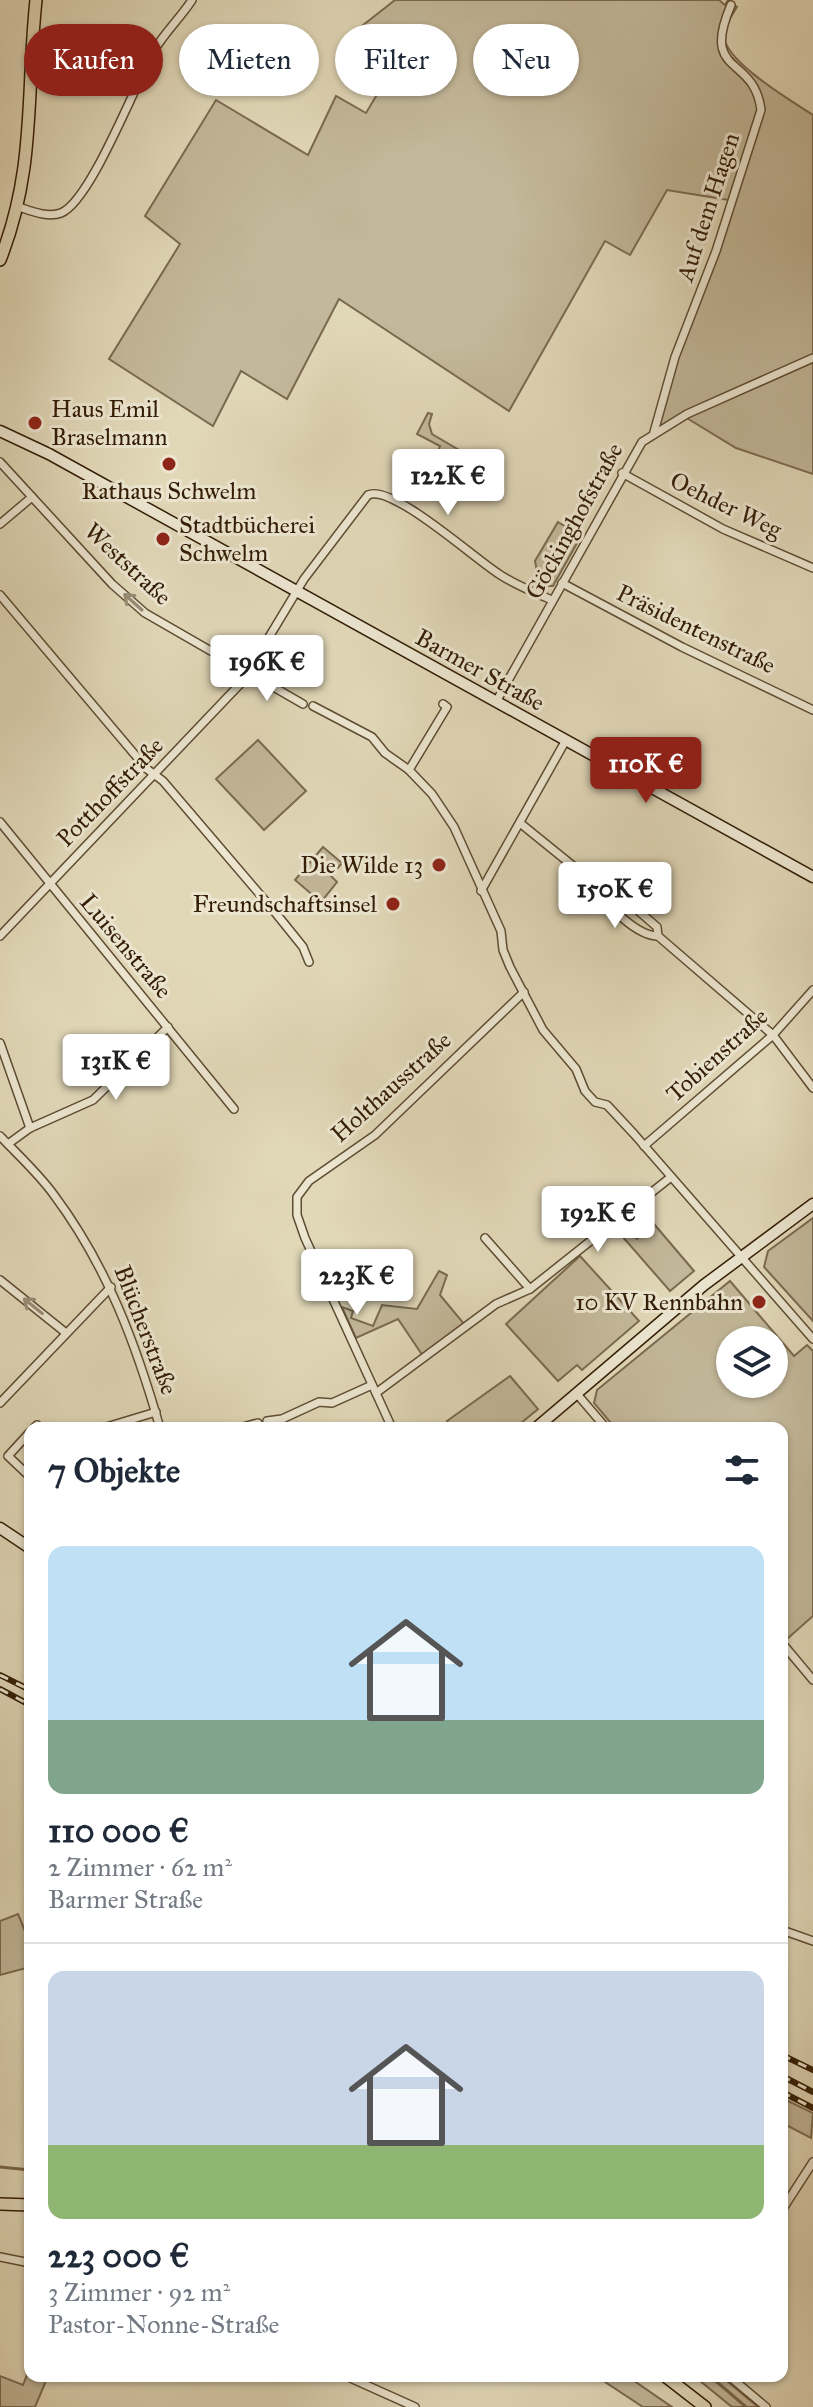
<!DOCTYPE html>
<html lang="de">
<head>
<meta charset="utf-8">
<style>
  :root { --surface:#fff; --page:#f6f6f7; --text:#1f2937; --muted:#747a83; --line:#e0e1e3; --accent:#8f2418 }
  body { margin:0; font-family:"IM FELL Great Primer",serif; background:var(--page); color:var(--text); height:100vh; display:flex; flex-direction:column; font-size:30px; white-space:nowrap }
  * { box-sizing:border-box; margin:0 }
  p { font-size:26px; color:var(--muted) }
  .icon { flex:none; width:44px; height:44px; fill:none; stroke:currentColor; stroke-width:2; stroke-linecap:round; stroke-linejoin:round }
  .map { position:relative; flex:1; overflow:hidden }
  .sheet { position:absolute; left:24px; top:1422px; width:764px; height:960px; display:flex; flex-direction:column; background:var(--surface); border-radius:16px; box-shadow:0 2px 6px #0004 }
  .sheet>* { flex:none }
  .guide { position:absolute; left:24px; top:24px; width:766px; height:72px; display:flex; gap:16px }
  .buttons { position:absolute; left:716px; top:1326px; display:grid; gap:16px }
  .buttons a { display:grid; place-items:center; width:72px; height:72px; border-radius:50%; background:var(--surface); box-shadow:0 2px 6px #0004; font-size:40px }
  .price { position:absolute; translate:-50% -68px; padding:0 18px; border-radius:8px; background:#fff; color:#222; font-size:26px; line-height:52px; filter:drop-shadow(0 2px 4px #0008) }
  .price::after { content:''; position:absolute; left:50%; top:48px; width:24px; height:18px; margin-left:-12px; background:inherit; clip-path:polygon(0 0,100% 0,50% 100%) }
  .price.selected { background:var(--accent); color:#fff }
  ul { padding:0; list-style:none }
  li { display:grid; align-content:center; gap:16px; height:424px; padding:0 24px }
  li+li { border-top:2px solid var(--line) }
  li span { display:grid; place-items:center; height:248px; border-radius:16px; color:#555 }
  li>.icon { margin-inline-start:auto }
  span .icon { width:144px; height:144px; fill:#fffc; stroke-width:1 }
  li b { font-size:34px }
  h2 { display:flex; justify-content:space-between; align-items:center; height:96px; padding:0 24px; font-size:34px }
  .chip { padding:0 28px; border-radius:36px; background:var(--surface); box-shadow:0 2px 6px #0004; font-size:28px; line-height:72px }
  .chip.selected { background:var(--accent); color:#fff }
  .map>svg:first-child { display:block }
</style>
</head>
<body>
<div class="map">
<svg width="813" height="2407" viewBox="0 0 813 2407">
  <rect width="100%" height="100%" fill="#e1d8b8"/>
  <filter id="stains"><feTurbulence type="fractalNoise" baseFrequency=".0025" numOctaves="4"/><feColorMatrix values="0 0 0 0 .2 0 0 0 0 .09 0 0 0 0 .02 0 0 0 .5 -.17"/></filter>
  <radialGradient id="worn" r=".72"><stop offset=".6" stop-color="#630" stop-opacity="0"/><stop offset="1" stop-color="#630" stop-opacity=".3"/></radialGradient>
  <g fill="#c3b89a" stroke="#7b6a50" stroke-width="2" fill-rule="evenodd">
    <path d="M 395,0 L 719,0 L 725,5 L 728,0 L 737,7 C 732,15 724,26 724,36 C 725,62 792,101 813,115 L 813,474 L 736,448 L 685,417 L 655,428 L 672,357 L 708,268 L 729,200 L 667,190 L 630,255 L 605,241 L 509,411 L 339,299 L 287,399 L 241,371 L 213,426 L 109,359 L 180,244 L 145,216 L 216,100 L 308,155 L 336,96 L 366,113 L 394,66 L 348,37 Z"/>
    <path d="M 428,413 L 432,414 L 429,424 L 432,434 L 471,457 L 466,465 L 437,454 L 440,446 L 417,434 Z"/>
    <path d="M 558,522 L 581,536 L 553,586 L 548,586 L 538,577 L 535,561 Z"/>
    <path d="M 258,740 L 306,791 L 264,830 L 216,779 Z"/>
    <path d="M 323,847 L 342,863 L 331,876 L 337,882 L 321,902 L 295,880 Z"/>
    <path d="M 813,1218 L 813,1321 L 764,1267 L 768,1251 Z"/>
    <path d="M 654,1224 L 694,1271 L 670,1291 L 615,1228 L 621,1225 L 637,1239 Z"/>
    <path d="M 580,1256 L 639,1321 L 582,1370 L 577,1365 L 558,1381 L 506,1324 Z"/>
    <path d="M 439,1271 L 447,1275 L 440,1295 L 465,1325 L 423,1356 L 398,1319 L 356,1338 L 342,1307 L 353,1311 L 351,1318 L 373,1326 L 382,1305 L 417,1309 Z"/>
    <path d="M 730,1281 L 794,1356 L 807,1345 L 813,1351 L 813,1616 L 787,1639 L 782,1632 L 782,1428 L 615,1428 L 594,1403 L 597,1390 ZM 730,1340 L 774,1340 L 774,1384 L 730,1384 Z"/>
    <path d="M 510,1376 L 538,1409 L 515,1428 L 451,1428 L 447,1421 Z"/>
    <path d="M 18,1914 L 30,1943 L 30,1967 L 0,1975 L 0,1921 Z"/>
    <path d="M 782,2098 L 813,2113 L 811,2138 L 782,2123 Z"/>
    <path d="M 30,2367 L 30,2376 L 48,2376 L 35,2407 L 0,2407 L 0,2376 L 23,2385 Z"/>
    <path d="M 596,2376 L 627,2376 L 672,2407 L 643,2407 Z"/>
    <path d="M 694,2376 L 721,2376 L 758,2407 L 732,2407 Z"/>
  </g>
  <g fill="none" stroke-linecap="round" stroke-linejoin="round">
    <g stroke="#78674c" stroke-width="3">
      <path d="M 0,2167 L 30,2170"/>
      <path d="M 710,2376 L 746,2407"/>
    </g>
    <defs>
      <g id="street">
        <path d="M 19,207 C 31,211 48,218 61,213 C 91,201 136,82 155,49 C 166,31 181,17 192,0"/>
        <path d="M 654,432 L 675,357 L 716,251 L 761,110 C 754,54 700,77 731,5"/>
        <path d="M 0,462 L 112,584 L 145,613 L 303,704"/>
        <path d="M 622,473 L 723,529 L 813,568"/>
        <path d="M 0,524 L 32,497"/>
        <path d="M 562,583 L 682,647 L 813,710"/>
        <path d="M 0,595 L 147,769 L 163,781 L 274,911 L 303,947 L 309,962"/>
        <path d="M 496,702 L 642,442 L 687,414 L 813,358"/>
        <path d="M 443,704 L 447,707 L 409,770 L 432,794 L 454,827 L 501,931 L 503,950 L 510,967 L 543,1030 L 576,1069 L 585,1091 L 595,1102 L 607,1105 L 634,1134 L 813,1339"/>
        <path d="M 313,706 L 372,737 L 385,753 L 409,770"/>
        <path d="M 0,822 L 234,1109"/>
        <path d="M 520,823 L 599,887 L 612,888 L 657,927 L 658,936 L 773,1035 L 813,1088"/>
        <path d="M 599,887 C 605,906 638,936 658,936"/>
        <path d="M 481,891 L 566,740"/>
        <path d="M 0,936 L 242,682 L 304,579 L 368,495 C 392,483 478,562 502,576 C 518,586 535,593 552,600"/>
        <path d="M 0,1043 L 30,1128"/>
        <path d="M 0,1136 C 18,1155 39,1174 54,1195 C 107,1266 136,1344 160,1428"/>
        <path d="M 8,1144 L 30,1128 L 93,1100 L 168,1027"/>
        <path d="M 644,1146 L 773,1035 L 813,990"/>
        <path d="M 485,1238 L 530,1289"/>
        <path d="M 0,1280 L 66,1333"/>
        <path d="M 376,1393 L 496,1304 L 530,1289 L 671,1177"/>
        <path d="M 577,1394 L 606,1428"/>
        <path d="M 0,1403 L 111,1287"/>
        <path d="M 267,1421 L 282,1419 L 319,1402 L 332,1403 L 372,1385"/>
        <path d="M 34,1428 L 37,1425 L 40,1428"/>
        <path d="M 103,1428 L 156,1412"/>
        <path d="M 239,1428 L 258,1423"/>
        <path d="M 392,1428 L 305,1238 L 297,1215 L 297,1197 L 309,1181 L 375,1135 L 524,992"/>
        <path d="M 30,1432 L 8,1456 L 27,1474 L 30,1471"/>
        <path d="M 782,1643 L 813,1680"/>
        <path d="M 782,1930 L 813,1941"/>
        <path d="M 782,2210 L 813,2162"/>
        <path d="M 0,2257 L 30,2263"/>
        <path d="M 346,2376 L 415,2407"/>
        <path d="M 729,2376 L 766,2407"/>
      </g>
      <g id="secondary">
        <path d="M 0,431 L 49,454 L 813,877"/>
        <path d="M 536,1428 L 704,1285 L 813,1204"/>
        <path d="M 0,1528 L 30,1548"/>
      </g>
      <g id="primary">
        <path d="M 0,260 C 36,169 26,94 36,0"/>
        <path d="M 0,2204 L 30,2205"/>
        <path d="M 665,2376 L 705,2407"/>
      </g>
    </defs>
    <use href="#street" stroke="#5e4c32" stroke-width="10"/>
    <use href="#secondary" stroke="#331d05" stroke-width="13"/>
    <use href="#primary" stroke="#331d05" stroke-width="14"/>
    <use href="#street" stroke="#ece6d1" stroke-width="7"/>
    <use href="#secondary" stroke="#ece6d1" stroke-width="10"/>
    <use href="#primary" stroke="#e1d8b8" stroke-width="11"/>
    <defs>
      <g id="rail">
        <path d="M 0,1675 L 30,1690"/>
        <path d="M 0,1689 L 30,1705"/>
        <path d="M 782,2055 L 813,2070"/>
        <path d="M 782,2076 L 813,2092"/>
        <path d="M 782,2092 L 813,2108"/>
      </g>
    </defs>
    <use href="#rail" stroke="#331d05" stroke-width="6"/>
    <use href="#rail" stroke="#ece6d1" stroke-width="3" stroke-dasharray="9" stroke-linecap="butt"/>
  </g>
  <defs><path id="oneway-shaft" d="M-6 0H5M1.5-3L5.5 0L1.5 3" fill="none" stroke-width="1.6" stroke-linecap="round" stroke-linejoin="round" transform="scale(2)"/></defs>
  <g stroke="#998c75">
    <use href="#oneway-shaft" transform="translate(133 602) rotate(-138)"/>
    <use href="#oneway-shaft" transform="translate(33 1306) rotate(-141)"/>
  </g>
  <g fill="#8f2418" stroke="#ece6d1" stroke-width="3">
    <circle cx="35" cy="423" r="8"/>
    <circle cx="169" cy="464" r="8"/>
    <circle cx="163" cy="539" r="8"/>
    <circle cx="439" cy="865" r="8"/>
    <circle cx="393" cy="904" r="8"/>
    <circle cx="759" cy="1302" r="8"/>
  </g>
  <g text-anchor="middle" stroke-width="6" stroke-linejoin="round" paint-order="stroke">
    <g font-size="24" fill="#331d05" stroke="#ece6d1">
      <text transform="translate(708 207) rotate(-72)" y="8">Auf dem Hagen</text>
      <text transform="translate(726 505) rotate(26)" y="8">Oehder Weg</text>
      <text transform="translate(574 521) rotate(-61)" y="8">Göckinghofstraße</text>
      <text transform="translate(128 564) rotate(43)" y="8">Weststraße</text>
      <text transform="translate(696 629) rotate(26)" y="8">Präsidentenstraße</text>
      <text transform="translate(480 670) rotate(29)" y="8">Barmer Straße</text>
      <text transform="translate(110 792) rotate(-46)" y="8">Potthoffstraße</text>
      <text transform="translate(126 946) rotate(50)" y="8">Luisenstraße</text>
      <text transform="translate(717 1055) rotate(-42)" y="8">Tobienstraße</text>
      <text transform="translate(391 1087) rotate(-42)" y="8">Holthausstraße</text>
      <text transform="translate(146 1330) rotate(69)" y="8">Blücherstraße</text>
    </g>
    <g font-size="24" fill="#331d05" stroke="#ece6d1" text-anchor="end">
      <text x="51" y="417" text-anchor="start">Haus Emil<tspan x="51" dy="28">Braselmann</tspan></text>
      <text x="169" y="499" text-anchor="middle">Rathaus Schwelm</text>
      <text x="179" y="533" text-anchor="start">Stadtbücherei<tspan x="179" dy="28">Schwelm</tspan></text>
      <text x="423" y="873">Die Wilde 13</text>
      <text x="377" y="912">Freundschaftsinsel</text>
      <text x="743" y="1310">10 KV Rennbahn</text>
    </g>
  </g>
  <rect width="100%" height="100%" filter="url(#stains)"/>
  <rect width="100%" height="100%" fill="url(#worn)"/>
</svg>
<div class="buttons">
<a><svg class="icon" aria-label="layers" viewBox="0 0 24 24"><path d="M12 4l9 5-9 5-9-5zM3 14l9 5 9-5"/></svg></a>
</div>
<b class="price" style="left:448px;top:517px">122K €</b>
<b class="price" style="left:267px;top:703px">196K €</b>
<b class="price selected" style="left:646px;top:805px">110K €</b>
<b class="price" style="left:615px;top:930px">150K €</b>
<b class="price" style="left:116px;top:1102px">131K €</b>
<b class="price" style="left:598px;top:1254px">192K €</b>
<b class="price" style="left:357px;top:1317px">223K €</b>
<div class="guide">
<a class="chip selected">Kaufen</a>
<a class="chip">Mieten</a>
<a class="chip">Filter</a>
<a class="chip">Neu</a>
</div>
<section class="sheet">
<h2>7 Objekte<svg class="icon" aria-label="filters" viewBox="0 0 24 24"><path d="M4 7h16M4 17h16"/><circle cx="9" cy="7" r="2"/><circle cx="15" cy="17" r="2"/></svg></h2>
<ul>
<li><span style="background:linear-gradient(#bfe0f5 70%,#7fa58c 0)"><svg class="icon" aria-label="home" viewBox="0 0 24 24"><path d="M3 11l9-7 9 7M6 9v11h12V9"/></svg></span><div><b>110 000 €</b><p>2 Zimmer · 62 m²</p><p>Barmer Straße</p></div></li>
<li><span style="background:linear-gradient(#c9d6e8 70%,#8fb573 0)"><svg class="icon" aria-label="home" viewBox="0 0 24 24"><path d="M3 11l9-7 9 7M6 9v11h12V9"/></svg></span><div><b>223 000 €</b><p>3 Zimmer · 92 m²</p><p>Pastor-Nonne-Straße</p></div></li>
</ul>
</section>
</div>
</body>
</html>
